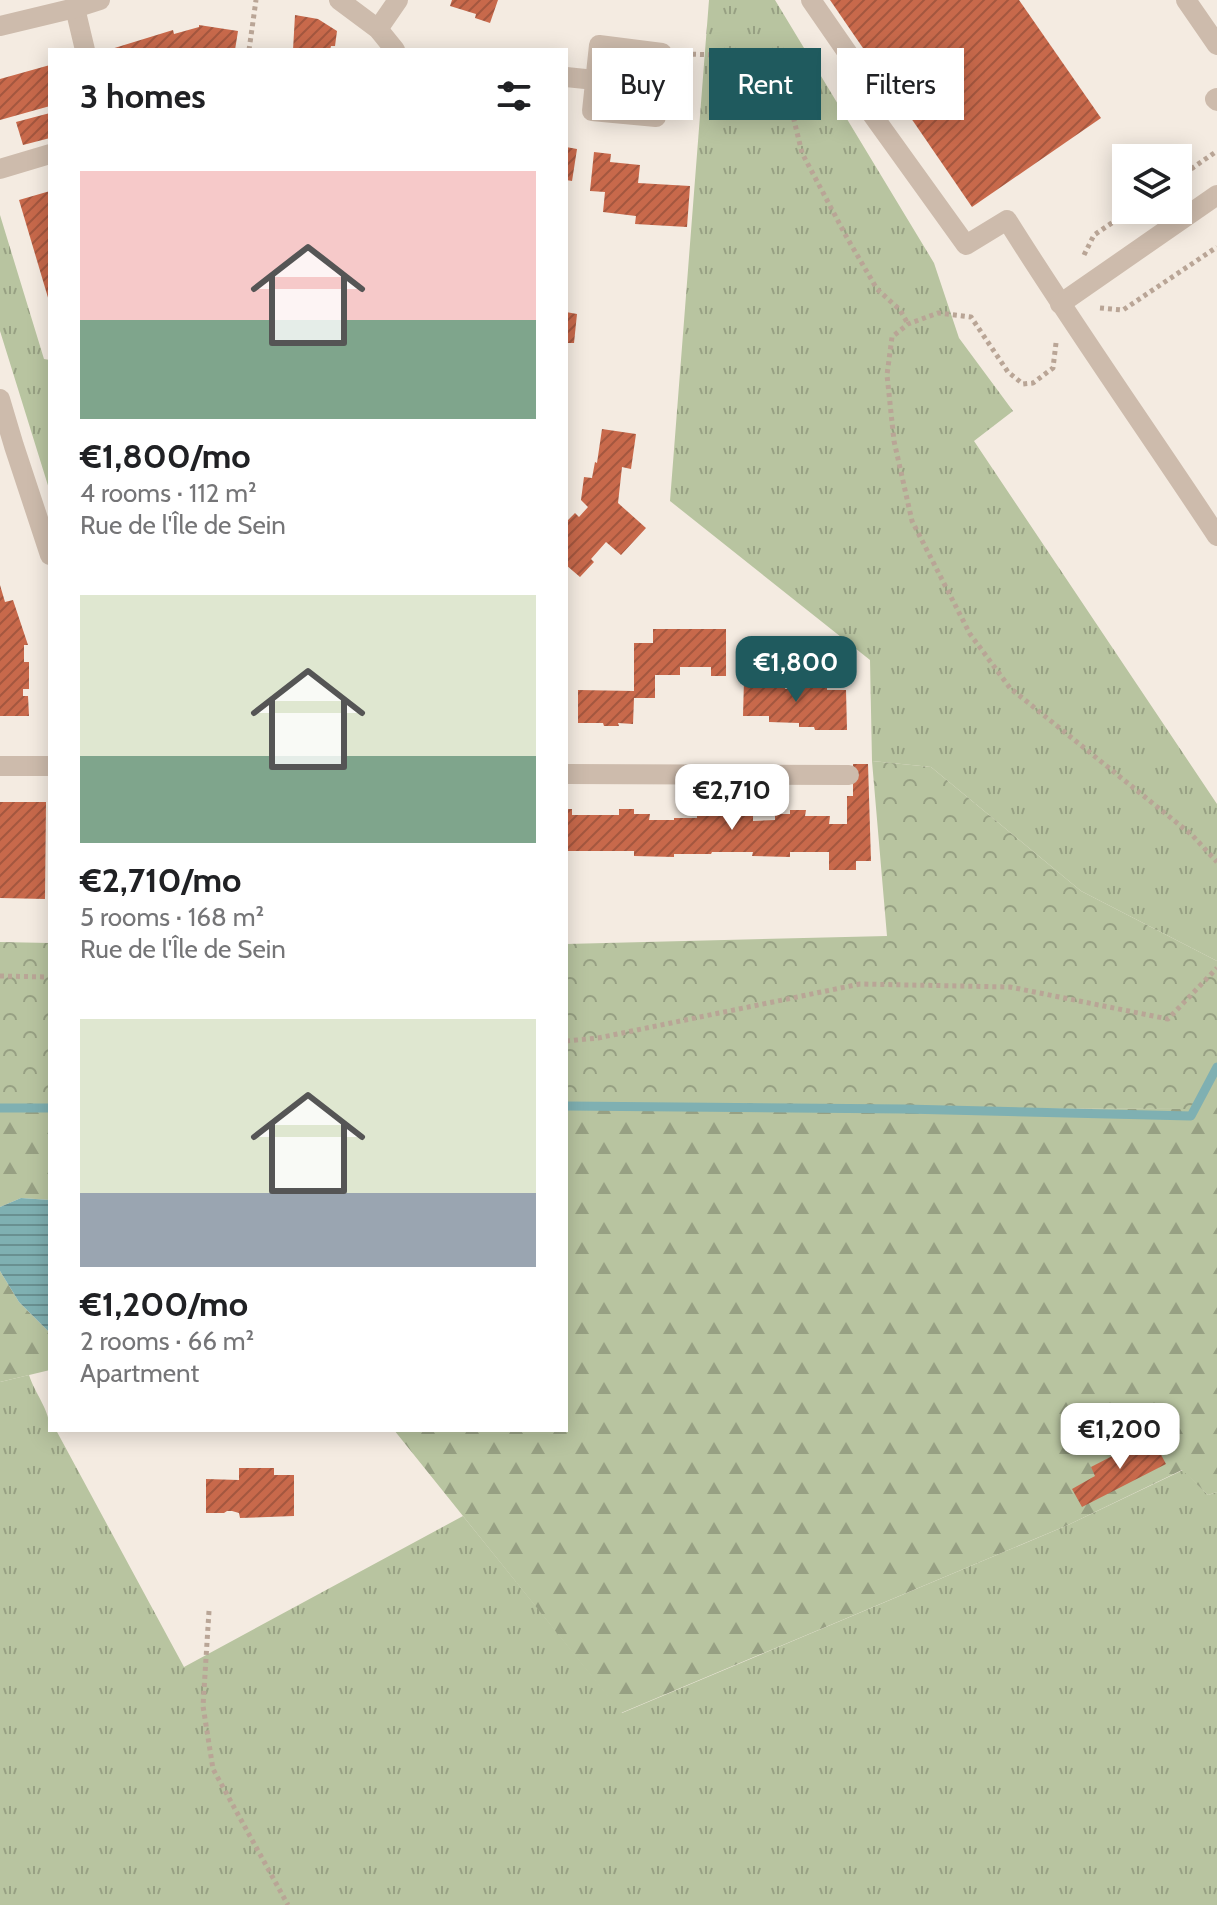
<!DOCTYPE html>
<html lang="en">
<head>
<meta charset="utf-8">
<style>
  :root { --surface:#fff; --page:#f2f2f2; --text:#202124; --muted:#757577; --accent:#1f5a5e }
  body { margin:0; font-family:Cabin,sans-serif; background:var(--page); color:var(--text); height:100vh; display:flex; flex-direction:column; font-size:30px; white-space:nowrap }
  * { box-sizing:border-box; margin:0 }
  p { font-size:26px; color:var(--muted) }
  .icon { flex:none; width:44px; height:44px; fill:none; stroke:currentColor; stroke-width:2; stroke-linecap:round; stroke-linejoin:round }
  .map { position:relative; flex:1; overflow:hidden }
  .side { position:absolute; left:48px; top:48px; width:520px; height:1384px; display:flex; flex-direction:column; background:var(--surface); border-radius:0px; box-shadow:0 4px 20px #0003 }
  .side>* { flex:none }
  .guide { position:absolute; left:592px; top:48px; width:504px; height:72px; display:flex; gap:16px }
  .fabs { position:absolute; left:1112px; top:144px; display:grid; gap:16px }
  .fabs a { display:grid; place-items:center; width:80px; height:80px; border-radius:0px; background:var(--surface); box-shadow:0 4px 20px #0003; font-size:40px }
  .price { position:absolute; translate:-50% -68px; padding:0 18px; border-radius:16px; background:#fff; color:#222; font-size:26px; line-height:52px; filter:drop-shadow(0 2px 4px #0008) }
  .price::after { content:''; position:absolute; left:50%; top:48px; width:24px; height:18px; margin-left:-12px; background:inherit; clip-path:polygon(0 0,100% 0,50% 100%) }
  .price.on { background:var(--accent); color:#fff }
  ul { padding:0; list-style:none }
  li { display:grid; align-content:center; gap:16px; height:424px; padding:0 32px }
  li span { display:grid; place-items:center; height:248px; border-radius:0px; color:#555 }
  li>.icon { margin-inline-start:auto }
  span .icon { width:144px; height:144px; fill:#fffc; stroke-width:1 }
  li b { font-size:34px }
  h2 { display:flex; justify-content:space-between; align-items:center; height:96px; padding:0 32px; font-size:34px }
  .tag { padding:0 28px; border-radius:0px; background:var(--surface); box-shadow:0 4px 20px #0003; font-size:28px; line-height:72px }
  .tag.on { background:var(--accent); color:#fff }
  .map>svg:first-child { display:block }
</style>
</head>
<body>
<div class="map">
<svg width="1217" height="1905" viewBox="0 0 1217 1905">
  <defs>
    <pattern id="grass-tufts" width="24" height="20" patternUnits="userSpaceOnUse" patternTransform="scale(2)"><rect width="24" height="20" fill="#b8c4a0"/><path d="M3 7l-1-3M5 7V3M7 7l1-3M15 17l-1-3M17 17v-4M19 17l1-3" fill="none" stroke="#97a083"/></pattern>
    <pattern id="forest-firs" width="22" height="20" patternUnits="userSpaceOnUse" patternTransform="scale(2)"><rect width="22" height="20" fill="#b8c4a0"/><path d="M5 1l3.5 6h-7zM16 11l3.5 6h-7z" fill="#97a083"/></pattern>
    <pattern id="park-crowns" width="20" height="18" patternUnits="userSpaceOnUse" patternTransform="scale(2)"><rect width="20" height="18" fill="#b8c4a0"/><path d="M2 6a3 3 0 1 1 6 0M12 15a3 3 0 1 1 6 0" fill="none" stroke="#97a083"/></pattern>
    <pattern id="water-rules" width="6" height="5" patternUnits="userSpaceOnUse" patternTransform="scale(2)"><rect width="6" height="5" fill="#7fb0b2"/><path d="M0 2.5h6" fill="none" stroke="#699091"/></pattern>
    <pattern id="building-hatch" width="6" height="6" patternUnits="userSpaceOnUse" patternTransform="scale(2)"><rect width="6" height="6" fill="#c8694b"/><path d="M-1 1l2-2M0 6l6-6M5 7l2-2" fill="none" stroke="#a4573f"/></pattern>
  </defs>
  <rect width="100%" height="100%" fill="#f4ebe1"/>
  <g fill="url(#grass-tufts)">
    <path d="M 709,0 L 775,0 L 934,263 L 959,338 L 1013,411 L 974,441 L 1217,804 L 1217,961 L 1081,891 L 931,767 L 872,761 L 870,660 L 670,501 Z"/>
    <path d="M 0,215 L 44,359 L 50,360 L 50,492 L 0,331 Z"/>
    <path d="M 29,1375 C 35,1394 50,1410 50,1430 L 56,1430 L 184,1667 L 463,1516 L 622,1713 L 1068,1525 L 1183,1470 L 1208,1495 L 1217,1492 L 1217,1905 L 0,1905 L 0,1382 Z"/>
  </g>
  <g fill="url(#forest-firs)">
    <path d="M 1217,1063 L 1217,1492 L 1208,1495 L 1182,1470 L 1068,1525 L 621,1713 L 394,1430 L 566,1430 L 566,1107 L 1194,1109 Z"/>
    <path d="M 0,1110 L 50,1110 L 50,1200 L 21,1198 L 0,1207 Z"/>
    <path d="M 0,1271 L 19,1302 L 50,1333 L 50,1370 L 0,1382 Z"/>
  </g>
  <g fill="url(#park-crowns)">
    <path d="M 872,761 L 931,767 L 1081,891 L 1217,961 L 1217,1063 L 1194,1109 L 566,1107 L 566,944 L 887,936 Z"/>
    <path d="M 0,942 L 50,943 L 50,1110 L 0,1110 Z"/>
  </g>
  <path fill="url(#water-rules)" d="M 21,1198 L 50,1200 L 50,1333 L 19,1302 L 0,1271 L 0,1207 Z"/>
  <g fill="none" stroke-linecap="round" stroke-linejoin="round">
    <g stroke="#7fb0b2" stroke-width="9">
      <path d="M 566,1106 L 905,1109 L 1191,1116 L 1217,1067"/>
      <path d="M 0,1108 L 50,1108"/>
    </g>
  </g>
  <g fill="url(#building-hatch)">
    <path d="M 452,0 L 498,0 L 490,23 L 475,18 L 476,14 L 450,6 Z"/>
    <path d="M 830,0 L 1019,0 L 1101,118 L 972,207 Z"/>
    <path d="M 295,15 L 318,19 L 337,31 L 335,46 L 331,46 L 330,50 L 293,50 Z"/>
    <path d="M 199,25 L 238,31 L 235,50 L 108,50 L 173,30 L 174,34 L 199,27 Z"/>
    <path d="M 50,65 L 50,106 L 0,120 L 0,79 Z"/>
    <path d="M 50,113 L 50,138 L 23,145 L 16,122 Z"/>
    <path d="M 566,147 L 577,149 L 572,181 L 566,180 Z"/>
    <path d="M 594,152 L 611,154 L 610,162 L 640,165 L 638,183 L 690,186 L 687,227 L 635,224 L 636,216 L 603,212 L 605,192 L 590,191 Z"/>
    <path d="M 50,191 L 50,300 L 49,301 L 19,200 Z"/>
    <path d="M 566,312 L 577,314 L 574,343 L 566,343 Z"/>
    <path d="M 602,429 L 636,434 L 631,469 L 622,467 L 618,503 L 646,528 L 621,555 L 606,542 L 591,559 L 594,562 L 580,577 L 566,565 L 566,522 L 575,513 L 579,517 L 588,507 L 581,500 L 584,477 L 592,478 L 595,462 L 597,463 Z"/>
    <path d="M 0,585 L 5,602 L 13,600 L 28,645 L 24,645 L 24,662 L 29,662 L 29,689 L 23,689 L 23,696 L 28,696 L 29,716 L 0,716 Z"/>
    <path d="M 653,629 L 726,629 L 726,676 L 711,676 L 711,667 L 680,667 L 680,675 L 655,675 L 655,698 L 634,698 L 633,724 L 618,723 L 619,726 L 604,726 L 603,723 L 578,723 L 578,690 L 634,691 L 634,643 L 653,643 Z"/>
    <path d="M 744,680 L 785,680 L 785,689 L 799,689 L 799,685 L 827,685 L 827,690 L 846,690 L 847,730 L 815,730 L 814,727 L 799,727 L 799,723 L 769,722 L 769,716 L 743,716 Z"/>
    <path d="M 853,764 L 868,764 L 871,861 L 856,861 L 856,870 L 829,870 L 829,852 L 790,852 L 790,857 L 752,856 L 753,852 L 712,852 L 711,854 L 674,854 L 674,857 L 634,856 L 634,851 L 566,851 L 566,809 L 572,809 L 572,815 L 619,815 L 619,809 L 634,809 L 634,814 L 650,814 L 649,820 L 674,820 L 674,818 L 697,818 L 697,812 L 712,812 L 712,809 L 727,809 L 727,816 L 753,816 L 753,821 L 775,820 L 775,814 L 790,814 L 790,810 L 806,810 L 805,816 L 830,816 L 829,824 L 847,824 L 847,796 L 853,796 Z"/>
    <path d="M 0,802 L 46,802 L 45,899 L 0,898 Z"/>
    <path d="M 1151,1436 L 1166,1464 L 1082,1507 L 1072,1489 L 1095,1476 L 1091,1467 Z"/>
    <path d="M 239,1468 L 274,1468 L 274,1475 L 294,1475 L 294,1516 L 240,1518 L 239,1513 L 232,1511 L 227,1511 L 224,1513 L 206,1513 L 206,1479 L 239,1480 Z"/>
  </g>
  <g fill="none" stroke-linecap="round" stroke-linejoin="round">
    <g stroke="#b9a596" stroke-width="5" stroke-dasharray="4 4" stroke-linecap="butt">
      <path d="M 249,50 L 256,0"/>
      <path d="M 684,54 L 719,55 L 752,60 L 780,78 L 787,91 L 802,153 L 846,236 L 877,289 L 900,310 L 908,324"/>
      <path d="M 1178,178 L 1217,151"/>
      <path d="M 1084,255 L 1094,235 L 1131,210"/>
      <path d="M 1100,308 L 1123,310 L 1217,247"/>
      <path d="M 1056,343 L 1053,368 L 1033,383 L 1023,384 L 1008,372 L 971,317 L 938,313 L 908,324 L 892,337 L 887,375 L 894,441 L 912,521 L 970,634 L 1010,688 L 1192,835 L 1217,862"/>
      <path d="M 0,976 L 50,977"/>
      <path d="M 566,1041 L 598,1038 L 860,984 L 1010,987 L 1168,1019 L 1217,968"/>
      <path d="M 209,1611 L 203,1706 L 213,1769 L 288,1905"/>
    </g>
    <g stroke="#cdbbac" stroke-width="20">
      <path d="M 339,0 L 378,29 L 395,50"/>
      <path d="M 811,0 L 858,68 L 861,99 L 966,245 L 1007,220 C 1074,327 1147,430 1217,536"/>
      <path d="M 1186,0 L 1217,45"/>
      <path d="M 75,8 L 85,50"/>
      <path d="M 0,26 L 75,8 L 100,0"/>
      <path d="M 378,29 L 398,0"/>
      <path d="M 599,45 L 662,53 L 656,117 L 592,111 Z"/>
      <path d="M 566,77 L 595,80"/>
      <path d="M 1217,98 L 1215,99 L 1217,101"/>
      <path d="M 0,169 L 50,154"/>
      <path d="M 1060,304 L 1217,195"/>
      <path d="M 0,399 L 14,446 L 50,555"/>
      <path d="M 0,766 L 50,766"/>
      <path d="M 566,774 L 849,775"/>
    </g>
  </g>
</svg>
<div class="fabs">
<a><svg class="icon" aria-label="layers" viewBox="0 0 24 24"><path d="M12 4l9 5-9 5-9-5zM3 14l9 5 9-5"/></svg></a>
</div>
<b class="price on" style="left:796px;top:704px">€1,800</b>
<b class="price" style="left:732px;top:832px">€2,710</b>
<b class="price" style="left:1120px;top:1471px">€1,200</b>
<div class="guide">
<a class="tag">Buy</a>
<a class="tag on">Rent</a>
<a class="tag">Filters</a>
</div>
<section class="side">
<h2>3 homes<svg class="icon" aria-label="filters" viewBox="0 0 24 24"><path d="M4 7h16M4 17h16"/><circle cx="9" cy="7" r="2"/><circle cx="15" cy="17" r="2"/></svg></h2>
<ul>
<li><span style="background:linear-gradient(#f6c9c9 60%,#7fa58c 0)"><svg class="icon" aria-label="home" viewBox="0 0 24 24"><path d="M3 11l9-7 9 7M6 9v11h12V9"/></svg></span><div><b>€1,800/mo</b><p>4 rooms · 112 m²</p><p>Rue de l'Île de Sein</p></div></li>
<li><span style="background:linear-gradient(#dfe7d0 65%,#7fa58c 0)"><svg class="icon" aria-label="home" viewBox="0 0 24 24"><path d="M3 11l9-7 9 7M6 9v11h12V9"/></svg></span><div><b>€2,710/mo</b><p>5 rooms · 168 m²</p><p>Rue de l'Île de Sein</p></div></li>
<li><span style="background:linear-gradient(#dfe7d0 70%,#9aa5b1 0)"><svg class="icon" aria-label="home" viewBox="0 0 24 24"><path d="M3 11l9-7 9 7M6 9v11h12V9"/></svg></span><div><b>€1,200/mo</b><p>2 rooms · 66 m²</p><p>Apartment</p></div></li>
</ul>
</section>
</div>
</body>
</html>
